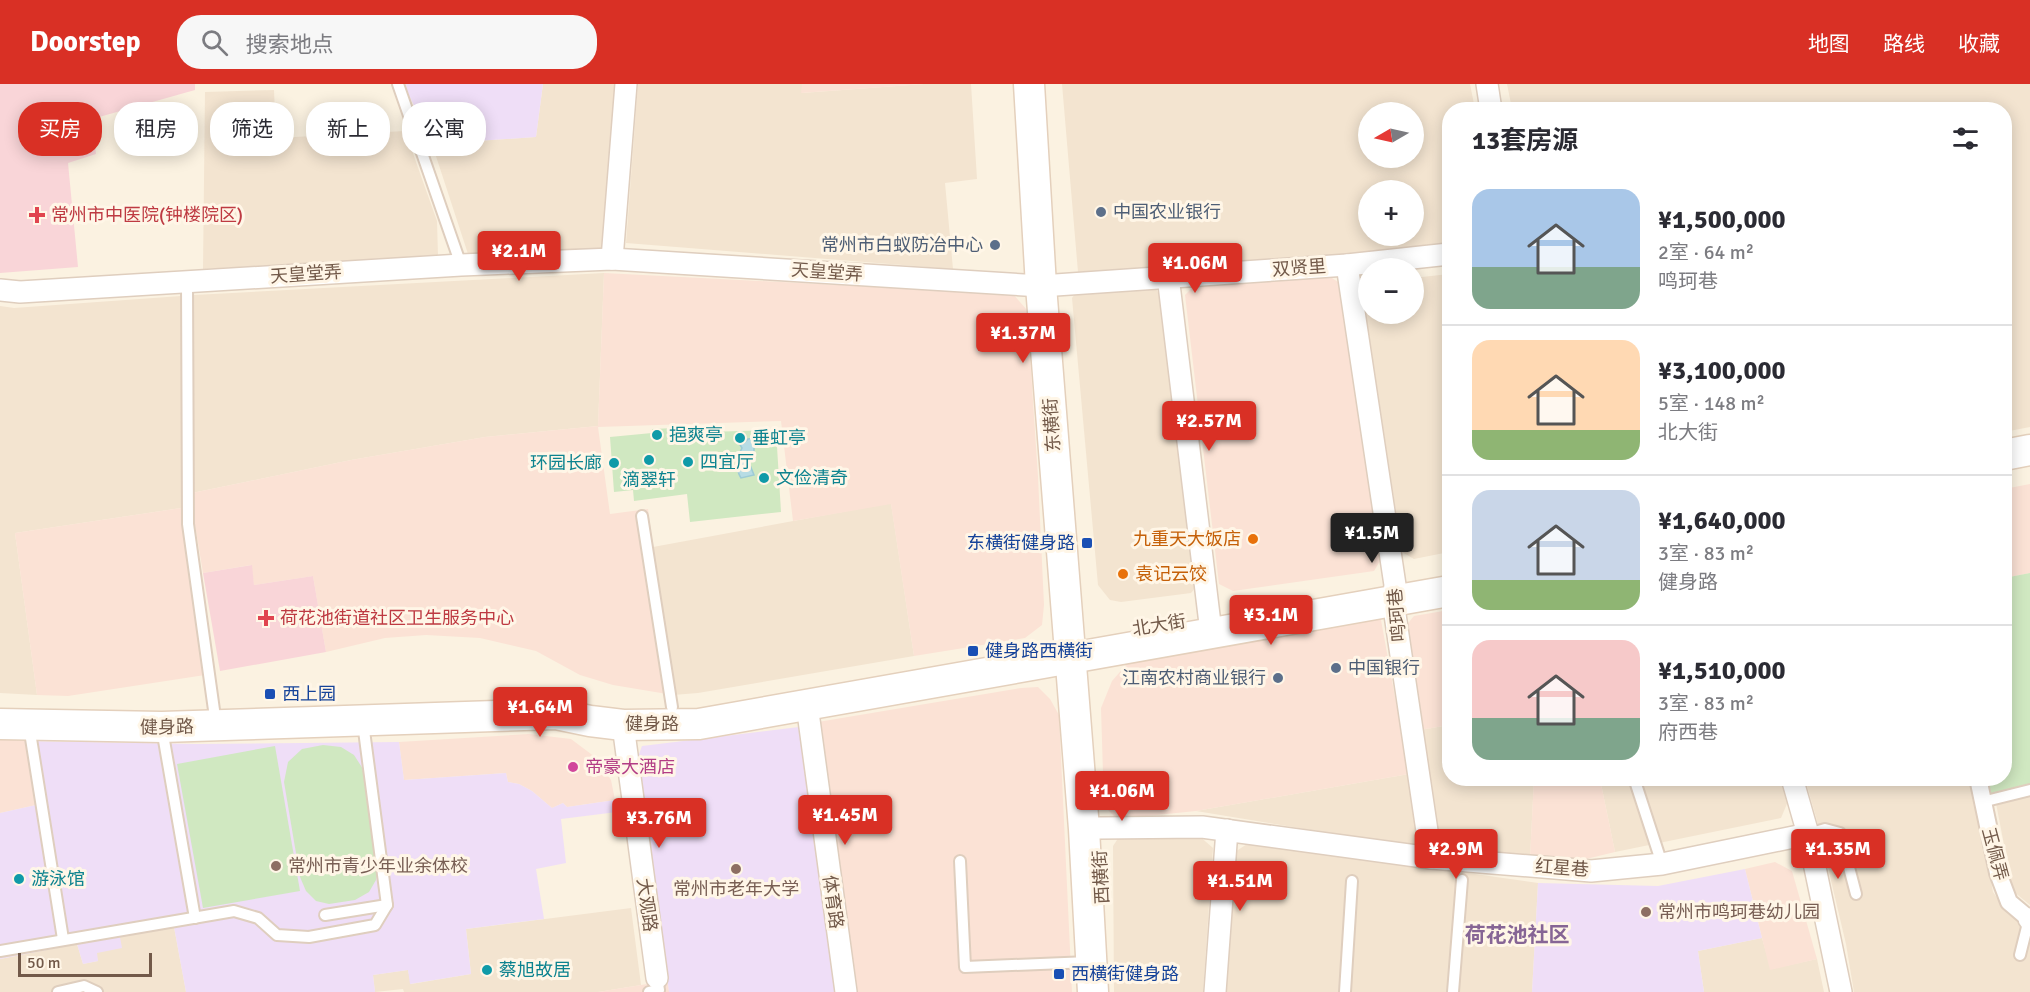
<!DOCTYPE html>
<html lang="zh">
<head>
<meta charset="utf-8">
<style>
  :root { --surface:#fff; --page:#f7f7f7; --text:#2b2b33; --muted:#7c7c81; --line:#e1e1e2; --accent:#d93025 }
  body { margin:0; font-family:Signika,"Noto Sans SC",sans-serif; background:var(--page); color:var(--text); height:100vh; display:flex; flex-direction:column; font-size:22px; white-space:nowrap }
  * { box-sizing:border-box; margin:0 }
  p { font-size:20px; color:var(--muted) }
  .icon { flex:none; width:33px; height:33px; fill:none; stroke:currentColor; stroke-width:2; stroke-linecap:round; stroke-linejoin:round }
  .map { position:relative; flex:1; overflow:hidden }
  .sheet { position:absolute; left:1442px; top:18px; width:570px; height:684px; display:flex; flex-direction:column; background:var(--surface); border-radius:24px; box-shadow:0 3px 15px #0003 }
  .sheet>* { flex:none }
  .guide { position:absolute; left:18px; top:18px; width:570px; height:54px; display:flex; gap:12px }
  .needle { width:39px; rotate:261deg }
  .controls { position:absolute; left:1358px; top:18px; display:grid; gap:12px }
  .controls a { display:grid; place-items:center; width:66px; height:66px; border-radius:50%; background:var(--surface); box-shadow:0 3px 15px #0003; font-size:30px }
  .scale { position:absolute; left:18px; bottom:15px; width:134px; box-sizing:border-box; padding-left:6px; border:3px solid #725949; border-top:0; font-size:16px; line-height:21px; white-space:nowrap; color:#725949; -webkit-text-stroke:4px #fff6e7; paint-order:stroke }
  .price { position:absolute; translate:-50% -51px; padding:0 14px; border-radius:6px; background:var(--accent); color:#fff; font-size:20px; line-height:39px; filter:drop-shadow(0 2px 3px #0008) }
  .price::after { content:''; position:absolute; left:50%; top:36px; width:18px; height:14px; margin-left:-9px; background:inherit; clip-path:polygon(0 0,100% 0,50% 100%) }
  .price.selected { background:#222; color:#fff }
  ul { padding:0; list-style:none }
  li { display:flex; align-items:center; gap:18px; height:150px; padding:0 30px }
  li+li { border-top:2px solid var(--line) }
  li span { display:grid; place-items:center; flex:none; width:168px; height:120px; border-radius:18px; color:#555 }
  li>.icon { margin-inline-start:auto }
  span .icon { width:72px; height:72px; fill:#fffc; stroke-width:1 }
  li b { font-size:26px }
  h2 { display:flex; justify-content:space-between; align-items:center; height:72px; padding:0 30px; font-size:26px }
  .pill { padding:0 21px; border-radius:24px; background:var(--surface); box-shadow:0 3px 15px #0003; font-size:21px; line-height:54px }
  .pill.selected { background:var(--accent); color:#fff }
  header { display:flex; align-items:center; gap:36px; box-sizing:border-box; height:84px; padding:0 30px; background:var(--accent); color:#fff }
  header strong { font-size:28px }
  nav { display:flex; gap:33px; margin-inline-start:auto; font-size:21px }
  .search { width:420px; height:54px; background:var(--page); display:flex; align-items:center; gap:15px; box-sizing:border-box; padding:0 21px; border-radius:24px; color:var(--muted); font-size:22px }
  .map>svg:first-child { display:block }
</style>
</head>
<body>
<header>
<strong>Doorstep</strong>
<div class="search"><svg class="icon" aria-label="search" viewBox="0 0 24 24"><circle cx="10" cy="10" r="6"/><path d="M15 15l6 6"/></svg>搜索地点</div>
<nav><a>地图</a><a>路线</a><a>收藏</a></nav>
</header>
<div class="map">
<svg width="2030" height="908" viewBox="0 0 2030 908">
  <rect width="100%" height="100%" fill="#fbf2e1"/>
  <g fill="#f3e4d0" fill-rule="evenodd">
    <path d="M 543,0 L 618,0 L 604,164 L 468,170 L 432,60 L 536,53 Z"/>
    <path d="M 638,0 L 802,0 L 802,9 L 924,0 L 971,0 L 977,95 L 945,99 L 953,185 L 626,159 Z"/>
    <path d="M 1062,0 L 1470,0 L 1475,25 L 1449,26 L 1449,160 L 1358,172 L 1078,188 ZM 1368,28 L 1413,28 L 1413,74 L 1368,74 ZM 1368,106 L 1413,106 L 1413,152 L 1368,152 Z"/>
    <path d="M 1507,0 L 2030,0 L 2030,343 L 2004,348 L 2004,26 L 1512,25 Z"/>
    <path d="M 274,6 L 276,54 L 405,47 L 437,137 L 438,172 L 203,185 L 205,8 Z"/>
    <path d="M 604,189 L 598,342 L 485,353 L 351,376 L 192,409 L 194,211 Z"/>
    <path d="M 1449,190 L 1449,468 L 1414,475 L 1402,468 L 1363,212 L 1368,206 L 1368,230 L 1413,230 L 1413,194 Z"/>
    <path d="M 1153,201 L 1160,211 L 1195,504 L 1191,509 L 1121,518 L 1110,516 L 1098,501 L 1072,214 L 1079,205 Z"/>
    <path d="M 181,212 L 181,424 L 15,449 L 37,611 L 0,609 L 0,222 L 14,224 Z"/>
    <path d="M 891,419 L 914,572 L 698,609 L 673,611 L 653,463 Z"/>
    <path d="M 1449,641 L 1449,694 L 1534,695 L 1530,774 L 1438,766 L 1420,646 Z"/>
    <path d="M 1409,690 L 1420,764 L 1196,727 Z"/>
    <path d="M 1600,695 L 1783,695 L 1789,715 L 1781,734 L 1615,768 Z"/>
    <path d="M 1805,695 L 1973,695 L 1993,808 L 2008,830 L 2030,846 L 2030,908 L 1854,908 L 1846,860 L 1816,733 Z"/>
    <path d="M 2030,700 L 2030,821 L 2013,807 L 1994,709 Z"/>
    <path d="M 1198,751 L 1213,764 L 1203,908 L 1114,908 L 1113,762 L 1119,753 Z"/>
    <path d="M 1250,758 L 1538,799 L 1532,908 L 1225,908 L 1235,768 Z"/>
    <path d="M 631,824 L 641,901 L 598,908 L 404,908 L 403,905 L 375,908 L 373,891 L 408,886 L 411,900 L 471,890 L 466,845 Z"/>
    <path d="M 174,843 L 186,908 L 0,908 L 0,875 L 77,860 L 83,880 L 98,877 L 96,869 L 120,853 Z"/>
    <path d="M 1762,854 L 1771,885 L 1817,875 L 1824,908 L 1704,908 L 1698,867 Z"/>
  </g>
  <g fill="#fbe2d5">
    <path d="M 802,0 L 924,0 L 801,9 Z"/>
    <path d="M 604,189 L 1013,210 L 1027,226 L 1038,393 L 1044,521 L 1042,541 L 1025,554 L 914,572 L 891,420 L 793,437 L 781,337 L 598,343 L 610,430 L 648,425 L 673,611 L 613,601 L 580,591 L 536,567 L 480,554 L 426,551 L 385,554 L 326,568 L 313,492 L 254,501 L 251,481 L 203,489 L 192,423 L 192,409 L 351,376 L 485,353 L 598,342 Z"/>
    <path d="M 1329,192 L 1341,200 L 1383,472 L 1374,487 L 1233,507 L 1219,500 L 1185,211 L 1194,202 Z"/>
    <path d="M 2030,400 L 2030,489 L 2004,494 L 2004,405 Z"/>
    <path d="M 181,424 L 205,591 L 68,612 L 37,611 L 15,449 Z"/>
    <path d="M 1449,526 L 1449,641 L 1420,646 L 1404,544 L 1414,532 Z"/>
    <path d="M 1371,530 L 1381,536 L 1409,690 L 1196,727 L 1117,735 L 1104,722 L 1101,624 L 1112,597 L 1126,581 L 1148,572 Z"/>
    <path d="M 1038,603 L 1050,615 L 1059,631 L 1072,908 L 857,908 L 818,638 L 1021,604 Z"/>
    <path d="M 529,650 L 571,655 L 595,673 L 611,696 L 615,716 L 567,723 L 563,719 L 552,724 L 532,707 L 519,700 L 508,698 L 506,689 L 404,696 L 399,658 Z"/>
    <path d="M 0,655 L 25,657 L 36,721 L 0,729 Z"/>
    <path d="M 1534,695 L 1600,695 L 1615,768 L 1586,775 L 1530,774 Z"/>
    <path d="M 1775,778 L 1792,787 L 1817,875 L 1770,886 L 1745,785 Z"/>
    <path d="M 668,897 L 669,908 L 598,908 L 641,901 Z"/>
  </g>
  <g fill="#efdef7">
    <path d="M 406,0 L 543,0 L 536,53 L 432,60 L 407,7 Z"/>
    <path d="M 799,643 L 836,908 L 669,908 L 638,673 L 642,662 Z"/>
    <path d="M 25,657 L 196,660 L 399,658 L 404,696 L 506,689 L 508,698 L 519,700 L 532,707 L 552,724 L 563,719 L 567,723 L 615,716 L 617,728 L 561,735 L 566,779 L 536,785 L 544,835 L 466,845 L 471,890 L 410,900 L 408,886 L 373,891 L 375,908 L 186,908 L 174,843 L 120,853 L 122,864 L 97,869 L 98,877 L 83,880 L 77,860 L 0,875 L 0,729 L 36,721 Z"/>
    <path d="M 1745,785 L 1762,854 L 1698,867 L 1704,908 L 1532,908 L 1538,799 L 1658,802 Z"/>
  </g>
  <g fill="#f9d5d8">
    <path d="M 0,0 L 195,0 L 195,6 L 92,35 L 96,70 L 68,79 L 78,183 L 0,189 Z"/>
    <path d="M 252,481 L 254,501 L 313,492 L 326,568 L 220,587 L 203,489 Z"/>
  </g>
  <g fill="#d0e8c1">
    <path d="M 675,344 L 675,349 L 776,346 L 781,428 L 690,438 L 687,410 L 634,417 L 633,406 L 614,408 L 610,353 L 652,349 L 652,345 Z"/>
    <path d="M 2030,489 L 2030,700 L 1985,711 L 1983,695 L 2004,694 L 2004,494 Z"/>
    <path d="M 323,661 L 341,663 L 354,671 L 363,685 L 379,780 L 376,796 L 369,808 L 355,816 L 329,820 L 316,817 L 306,807 L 300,793 L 284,698 L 288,678 L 302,665 Z"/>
    <path d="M 275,662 L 300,807 L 203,824 L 177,680 Z"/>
  </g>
  <path fill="#b7dce4" stroke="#9dcbd5" stroke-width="1.5" d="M 759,354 L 759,359 L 754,362 L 754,368 L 750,370 L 750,381 L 754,391 L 741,394 C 735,385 737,373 742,364 L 739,359 L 744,359 L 748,355 Z"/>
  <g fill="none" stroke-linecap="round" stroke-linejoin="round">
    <defs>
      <g id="service">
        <path d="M 398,0 L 461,181"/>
        <path d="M 187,198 L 188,440 L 214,626"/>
        <path d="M 642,432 L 672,623"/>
        <path d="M 29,642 L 63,855"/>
        <path d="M 162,645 L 195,834"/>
        <path d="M 1634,694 L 1662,780"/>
        <path d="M 1982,718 L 2030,706"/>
        <path d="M 1808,750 L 1825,745 L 1840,749 L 1856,810"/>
        <path d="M 960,777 L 965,883 L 1089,878"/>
        <path d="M 325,831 L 387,821"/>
        <path d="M 0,867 L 234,827 L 258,834 L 277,851 L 309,853 L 375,841 L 387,821 L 363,639"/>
        <path d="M 2020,871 L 2029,835"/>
        <path d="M 58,908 L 84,902 L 97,908"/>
        <path d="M 649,908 L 659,906 L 657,894"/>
        <path d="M 1345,908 L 1352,797"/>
        <path d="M 1453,908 L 1462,796"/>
      </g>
      <path id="pedestrian" d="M 1978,694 L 1998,789 L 2009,818 L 2029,835"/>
      <g id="minor">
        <path d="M 1487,0 L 1491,26"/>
        <path d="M 612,175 L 626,0"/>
        <path d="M 1347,181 L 1395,501 L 1393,517 L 1431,774"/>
        <path d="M 1168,192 L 1211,548"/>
        <path d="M 0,206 L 20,208 L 461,181 L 612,175 L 1041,202 L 1347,181 L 1449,170"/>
        <path d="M 807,621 L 846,908"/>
        <path d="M 623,641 L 657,894"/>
        <path d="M 1792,694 L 1808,750 L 1841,908"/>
        <path d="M 1098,744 L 1202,743 L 1431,774 L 1591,787 L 1662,780 L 1808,750"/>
        <path d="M 2029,835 L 2030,836"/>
        <path d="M 1215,908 L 1227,746"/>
      </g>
      <g id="secondary">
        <path d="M 1029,0 L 1041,202 L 1084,745 L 1093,908"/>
        <path d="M 2004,371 L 2030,366"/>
        <path d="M 0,640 L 162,643 L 556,630 L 590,637 L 623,641 L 699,640 L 1449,507"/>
      </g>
    </defs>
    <use href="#service" stroke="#dfcebe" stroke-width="14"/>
    <use href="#pedestrian" stroke="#dfcebe" stroke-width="20"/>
    <use href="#minor" stroke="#dfcebe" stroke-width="24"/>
    <use href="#secondary" stroke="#e4d0bc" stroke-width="33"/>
    <use href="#service" stroke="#fff" stroke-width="10"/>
    <use href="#pedestrian" stroke="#fff" stroke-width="16"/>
    <use href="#minor" stroke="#fff" stroke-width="21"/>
    <use href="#secondary" stroke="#fff" stroke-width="30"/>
  </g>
  <g fill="#5c6f8a" stroke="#fff6e7" stroke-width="2">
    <circle cx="1101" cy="128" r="6"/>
    <circle cx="995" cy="161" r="6"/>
    <circle cx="1336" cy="584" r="6"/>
    <circle cx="1278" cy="594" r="6"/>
  </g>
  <g fill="#e0444e" stroke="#fff6e7" stroke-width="2">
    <path d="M34 122h6v6h6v6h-6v6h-6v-6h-6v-6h6z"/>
    <path d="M263 525h6v6h6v6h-6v6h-6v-6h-6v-6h6z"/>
  </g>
  <g fill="#0f9aa8" stroke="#fff6e7" stroke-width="2">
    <circle cx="657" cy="351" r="6"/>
    <circle cx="740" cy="354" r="6"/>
    <circle cx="649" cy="376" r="6"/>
    <circle cx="688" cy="378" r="6"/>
    <circle cx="614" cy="379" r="6"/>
    <circle cx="764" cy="394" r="6"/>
    <circle cx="19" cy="795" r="6"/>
    <circle cx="487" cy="886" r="6"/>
  </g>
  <g fill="#e8710a" stroke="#fff6e7" stroke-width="2">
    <circle cx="1253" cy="455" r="6"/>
    <circle cx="1123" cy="490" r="6"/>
  </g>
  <g fill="#1a4fb4" stroke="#fff6e7" stroke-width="2">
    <rect x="1081" y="453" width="12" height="12" rx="3"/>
    <rect x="967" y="561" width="12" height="12" rx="3"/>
    <rect x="264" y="604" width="12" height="12" rx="3"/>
    <rect x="1053" y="884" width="12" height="12" rx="3"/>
  </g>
  <circle fill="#d1479c" stroke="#fff6e7" stroke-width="2" cx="573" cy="683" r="6"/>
  <g fill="#8d6e63" stroke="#fff6e7" stroke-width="2">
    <circle cx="276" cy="782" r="6"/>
    <circle cx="736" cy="785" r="6"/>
    <circle cx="1646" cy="828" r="6"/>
  </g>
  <g text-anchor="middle" stroke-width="6" stroke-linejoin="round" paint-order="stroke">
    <g font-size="18" fill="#4e5e75" stroke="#fff6e7" text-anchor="start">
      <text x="1113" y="134">中国农业银行</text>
      <text x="983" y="167" text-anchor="end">常州市白蚁防冶中心</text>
      <text x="1348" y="590">中国银行</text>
      <text x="1266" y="600" text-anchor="end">江南农村商业银行</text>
    </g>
    <g font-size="18" fill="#be3a42" stroke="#fff6e7" text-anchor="start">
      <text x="51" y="137">常州市中医院(钟楼院区)</text>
      <text x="280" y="540">荷花池街道社区卫生服务中心</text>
    </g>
    <g font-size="18" fill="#725949" stroke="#fff6e7">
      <text transform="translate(1299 184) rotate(-4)" y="6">双贤里</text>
      <text transform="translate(827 188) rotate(4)" y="6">天皇堂弄</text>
      <text transform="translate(306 190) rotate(-4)" y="6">天皇堂弄</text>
      <text transform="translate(1052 341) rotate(-94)" y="6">东横街</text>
      <text transform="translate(1397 531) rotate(-95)" y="6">鸣珂巷</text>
      <text transform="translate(1159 541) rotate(-9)" y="6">北大街</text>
      <text x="652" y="646">健身路</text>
      <text transform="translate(167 643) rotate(-1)" y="6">健身路</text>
      <text transform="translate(1995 770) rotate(75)" y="6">玉佩弄</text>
      <text transform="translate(1562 784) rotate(4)" y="6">红星巷</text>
      <text transform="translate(1101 793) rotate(-93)" y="6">西横街</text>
      <text transform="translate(833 818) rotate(82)" y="6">体育路</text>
      <text transform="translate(647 821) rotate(82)" y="6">大观路</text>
    </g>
    <g font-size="18" fill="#0d838f" stroke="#fff6e7" text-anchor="start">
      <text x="669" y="357">挹爽亭</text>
      <text x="752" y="360">垂虹亭</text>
      <text x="700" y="384">四宜厅</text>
      <text x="602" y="385" text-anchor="end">环园长廊</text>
      <text x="776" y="400">文俭清奇</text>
      <text x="649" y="402" text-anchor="middle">滴翠轩</text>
      <text x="31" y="801">游泳馆</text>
      <text x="499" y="892">蔡旭故居</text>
    </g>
    <g font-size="18" fill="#c56008" stroke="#fff6e7" text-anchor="end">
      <text x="1241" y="461">九重天大饭店</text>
      <text x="1135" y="496" text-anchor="start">袁记云饺</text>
    </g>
    <g font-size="18" fill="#164399" stroke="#fff6e7" text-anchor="start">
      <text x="1075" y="465" text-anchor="end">东横街健身路</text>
      <text x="985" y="573">健身路西横街</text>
      <text x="282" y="616">西上园</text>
      <text x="1071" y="896">西横街健身路</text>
    </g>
    <g font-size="18" fill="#b23c85" stroke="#fff6e7" text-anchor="start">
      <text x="585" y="689">帝豪大酒店</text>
    </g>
    <g font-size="18" fill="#785e54" stroke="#fff6e7" text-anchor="start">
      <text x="288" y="788">常州市青少年业余体校</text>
      <text x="736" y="811" text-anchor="middle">常州市老年大学</text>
      <text x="1658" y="834">常州市鸣珂巷幼儿园</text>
    </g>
    <g font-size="21" font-weight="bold" fill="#866595" stroke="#fff6e7">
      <text x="1517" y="858">荷花池社区</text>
    </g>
  </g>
</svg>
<div class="controls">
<a><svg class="needle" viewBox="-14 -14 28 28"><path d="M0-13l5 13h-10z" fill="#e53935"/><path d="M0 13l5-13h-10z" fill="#7c7c81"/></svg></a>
<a>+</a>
<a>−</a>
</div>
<div class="scale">50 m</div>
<b class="price" style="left:519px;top:198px">¥2.1M</b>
<b class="price" style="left:1195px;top:210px">¥1.06M</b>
<b class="price" style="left:1023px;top:280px">¥1.37M</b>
<b class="price" style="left:1209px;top:368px">¥2.57M</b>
<b class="price selected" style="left:1372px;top:480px">¥1.5M</b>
<b class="price" style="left:1271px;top:562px">¥3.1M</b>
<b class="price" style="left:540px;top:654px">¥1.64M</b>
<b class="price" style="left:1122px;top:738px">¥1.06M</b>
<b class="price" style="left:845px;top:762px">¥1.45M</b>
<b class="price" style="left:659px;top:765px">¥3.76M</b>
<b class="price" style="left:1456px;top:796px">¥2.9M</b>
<b class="price" style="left:1838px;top:796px">¥1.35M</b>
<b class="price" style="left:1240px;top:828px">¥1.51M</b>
<div class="guide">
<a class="pill selected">买房</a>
<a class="pill">租房</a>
<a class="pill">筛选</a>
<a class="pill">新上</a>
<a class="pill">公寓</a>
</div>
<section class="sheet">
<h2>13套房源<svg class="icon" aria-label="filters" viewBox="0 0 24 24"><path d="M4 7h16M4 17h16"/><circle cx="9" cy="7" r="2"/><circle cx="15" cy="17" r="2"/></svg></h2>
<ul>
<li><span style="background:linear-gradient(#a9c7e8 65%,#7fa58c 0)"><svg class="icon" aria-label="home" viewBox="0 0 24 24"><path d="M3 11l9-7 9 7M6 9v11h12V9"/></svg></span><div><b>¥1,500,000</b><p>2室 · 64 m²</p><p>鸣珂巷</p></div></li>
<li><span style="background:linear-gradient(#ffd9b3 75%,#8fb573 0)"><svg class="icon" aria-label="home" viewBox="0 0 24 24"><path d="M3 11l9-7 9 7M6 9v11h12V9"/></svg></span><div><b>¥3,100,000</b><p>5室 · 148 m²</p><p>北大街</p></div></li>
<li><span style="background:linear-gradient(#c9d6e8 75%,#8fb573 0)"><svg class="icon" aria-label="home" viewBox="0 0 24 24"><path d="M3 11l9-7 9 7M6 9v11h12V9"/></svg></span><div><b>¥1,640,000</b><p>3室 · 83 m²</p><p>健身路</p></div></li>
<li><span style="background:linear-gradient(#f6c9c9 65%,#7fa58c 0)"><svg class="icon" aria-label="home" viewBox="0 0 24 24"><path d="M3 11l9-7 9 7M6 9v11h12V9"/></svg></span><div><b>¥1,510,000</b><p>3室 · 83 m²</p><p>府西巷</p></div></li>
</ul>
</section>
</div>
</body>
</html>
